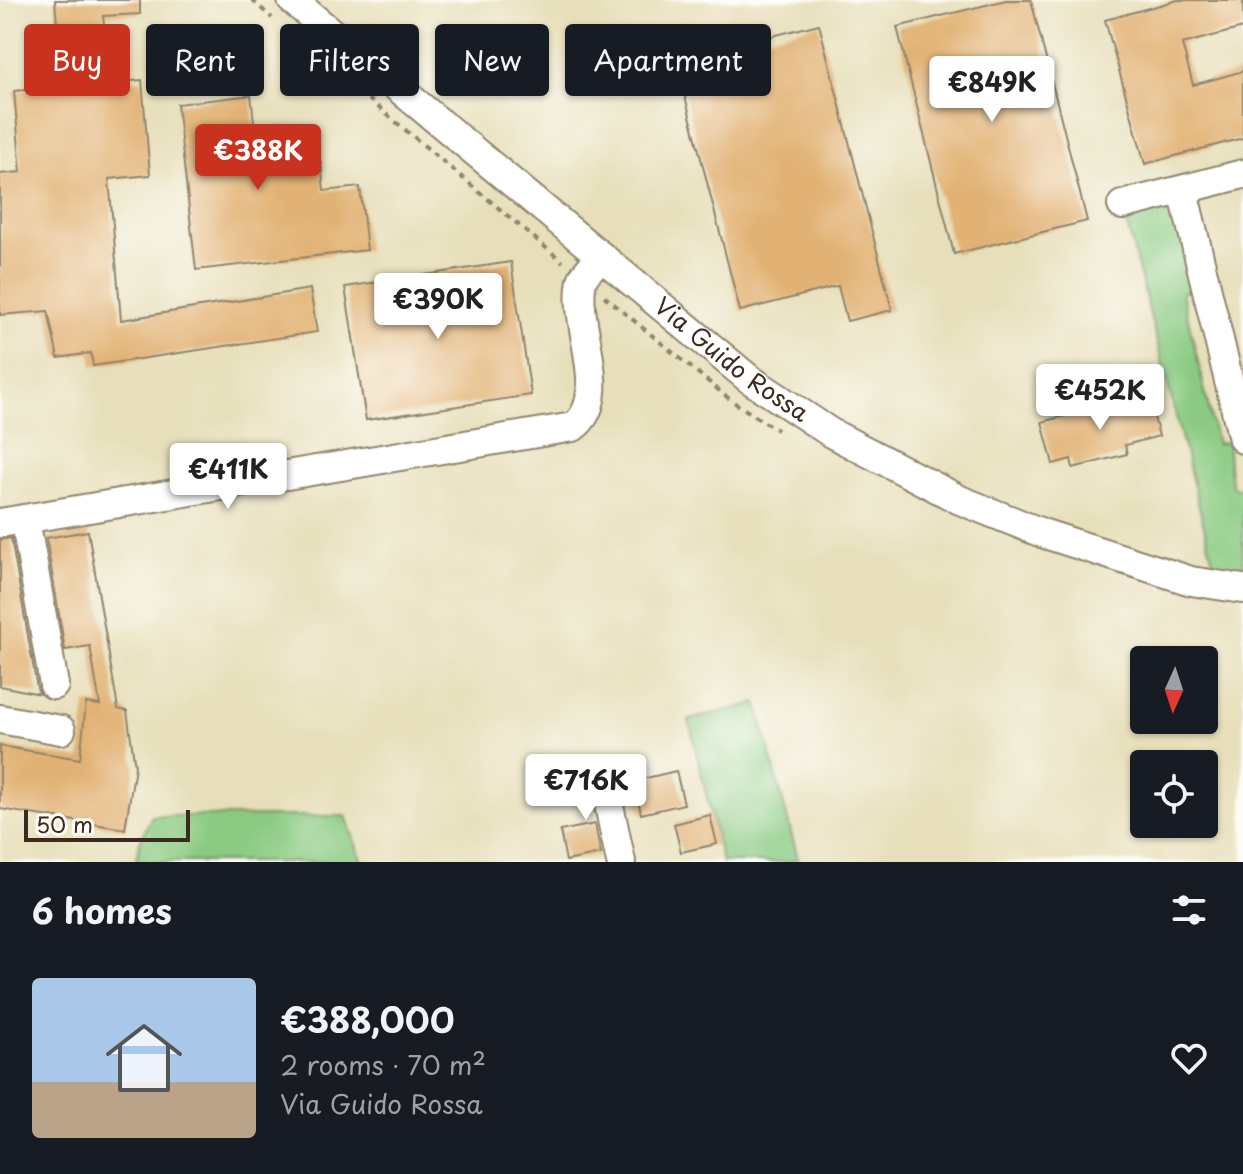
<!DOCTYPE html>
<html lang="en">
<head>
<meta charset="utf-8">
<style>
  :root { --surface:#171b24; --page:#20242c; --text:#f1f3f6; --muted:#9ea1a6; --line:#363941; --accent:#c8321e }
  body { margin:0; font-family:"Playpen Sans",sans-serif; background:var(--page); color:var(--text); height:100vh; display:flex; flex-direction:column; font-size:30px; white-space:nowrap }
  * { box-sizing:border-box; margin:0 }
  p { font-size:26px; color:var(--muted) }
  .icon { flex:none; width:44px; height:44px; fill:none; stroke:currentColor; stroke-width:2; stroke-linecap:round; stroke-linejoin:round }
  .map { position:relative; height:862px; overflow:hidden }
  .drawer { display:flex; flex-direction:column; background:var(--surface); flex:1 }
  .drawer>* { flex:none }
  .banner { position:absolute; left:24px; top:24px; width:800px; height:72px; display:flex; gap:16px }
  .needle { width:52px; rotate:183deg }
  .controls { position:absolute; left:1130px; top:646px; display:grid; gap:16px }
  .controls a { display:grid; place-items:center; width:88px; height:88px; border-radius:8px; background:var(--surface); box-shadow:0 2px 6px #0004; font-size:40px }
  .scale { position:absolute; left:24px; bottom:20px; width:166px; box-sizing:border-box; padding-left:8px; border:4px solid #3b2a1e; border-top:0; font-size:22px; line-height:28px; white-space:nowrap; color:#3b2a1e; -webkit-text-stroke:6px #fdfcf7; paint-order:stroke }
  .price { position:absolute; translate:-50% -68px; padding:0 18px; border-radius:8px; background:#fff; color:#222; font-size:26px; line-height:52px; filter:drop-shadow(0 2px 4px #0008) }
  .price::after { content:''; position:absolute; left:50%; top:48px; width:24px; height:18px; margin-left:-12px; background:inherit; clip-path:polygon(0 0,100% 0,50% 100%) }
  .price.current { background:var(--accent); color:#fff }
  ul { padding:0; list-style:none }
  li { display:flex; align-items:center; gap:24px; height:200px; padding:0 32px }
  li+li { border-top:2px solid var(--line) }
  li span { display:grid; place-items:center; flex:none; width:224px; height:160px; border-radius:8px; color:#555 }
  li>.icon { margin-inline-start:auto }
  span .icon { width:96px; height:96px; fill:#fffc; stroke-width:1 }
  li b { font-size:34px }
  h2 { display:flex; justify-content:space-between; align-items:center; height:96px; padding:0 32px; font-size:34px }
  .pill { padding:0 28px; border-radius:8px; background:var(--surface); box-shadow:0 2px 6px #0004; font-size:28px; line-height:72px }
  .pill.current { background:var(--accent); color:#fff }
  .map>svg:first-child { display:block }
</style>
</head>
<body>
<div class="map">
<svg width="1243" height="862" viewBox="0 0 1243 862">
  <rect width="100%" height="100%" fill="#fdfcf7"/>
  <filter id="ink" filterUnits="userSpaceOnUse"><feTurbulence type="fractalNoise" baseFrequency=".0125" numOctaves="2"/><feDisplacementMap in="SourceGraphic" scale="16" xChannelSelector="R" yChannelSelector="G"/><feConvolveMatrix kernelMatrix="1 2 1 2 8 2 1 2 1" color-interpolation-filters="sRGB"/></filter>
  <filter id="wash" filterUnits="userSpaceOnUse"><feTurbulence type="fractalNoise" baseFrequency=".006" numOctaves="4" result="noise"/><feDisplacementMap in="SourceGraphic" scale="32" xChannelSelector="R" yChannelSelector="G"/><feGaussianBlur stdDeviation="1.8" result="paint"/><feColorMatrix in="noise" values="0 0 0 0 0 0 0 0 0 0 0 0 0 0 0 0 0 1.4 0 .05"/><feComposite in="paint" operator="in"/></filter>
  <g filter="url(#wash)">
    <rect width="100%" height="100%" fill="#e7dfba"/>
    <g fill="#8aca82" stroke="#627a50" stroke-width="2">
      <path d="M 1170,207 L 1179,222 L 1196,288 L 1182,293 L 1217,444 L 1227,442 C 1230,458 1227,473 1233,487 L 1243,491 L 1243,567 L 1214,565 L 1124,213 Z"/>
      <path d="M 757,703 L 798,859 L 786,862 L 722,862 L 689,720 Z"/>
      <path d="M 152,816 L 346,816 L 362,862 L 136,862 L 140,841 Z"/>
    </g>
    <g id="blocks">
      <g fill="#e2b275">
        <path d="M 55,0 L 140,0 L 140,14 L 103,16 L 105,34 L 58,36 Z"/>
        <path d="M 1006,0 L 1031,0 L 1087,221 L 954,254 L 897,27 Z"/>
        <path d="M 1178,0 L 1243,0 L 1243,28 L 1182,44 L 1193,85 L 1243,71 L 1243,138 L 1145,164 L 1105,20 Z"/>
        <path d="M 819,24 L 892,310 L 847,321 L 838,286 L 740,311 L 676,61 Z"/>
        <path d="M 142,80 L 150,175 L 109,179 L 121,320 L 310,289 L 317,332 L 93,366 L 91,353 L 58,358 L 48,311 L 0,315 L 0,174 L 21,172 L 14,91 Z"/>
        <path d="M 251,95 L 255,130 L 286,127 L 290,166 L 321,162 L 324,191 L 360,187 L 367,250 L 196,270 L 177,104 Z"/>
        <path d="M 511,262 L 531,395 L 366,420 L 345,287 Z"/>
        <path d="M 1148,394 L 1159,436 L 1125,445 L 1127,454 L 1073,468 L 1071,459 L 1053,464 L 1042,422 Z"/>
        <path d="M 88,531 L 118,709 L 127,711 L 135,767 L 125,829 L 0,809 L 0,746 L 80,759 L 86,703 L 100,705 L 90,646 L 65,650 L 46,538 Z"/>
        <path d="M 11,538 L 37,688 L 40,694 L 0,686 L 0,540 Z"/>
        <path d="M 676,771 L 684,804 L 641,814 L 634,781 Z"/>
        <path d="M 710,815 L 717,844 L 681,852 L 674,824 Z"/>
        <path d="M 595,824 L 601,854 L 566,861 L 560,831 Z"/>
      </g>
    </g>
  </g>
  <g filter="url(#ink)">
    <use href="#blocks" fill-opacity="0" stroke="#91846c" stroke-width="2"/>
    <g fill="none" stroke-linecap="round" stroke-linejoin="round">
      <defs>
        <g id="minor">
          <path id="s1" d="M 292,0 L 748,378 L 831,433 L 960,500 L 1042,533 L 1191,581 L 1243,589"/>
          <path d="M 1183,191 L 1243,439"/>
          <path d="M 1122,205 L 1243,174"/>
          <path d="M 25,519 L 54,685"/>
          <path d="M 0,523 L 573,427 C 614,398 572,323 582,281 C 584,273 595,264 601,257"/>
          <path d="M 0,719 L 61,730"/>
          <path d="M 602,772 L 621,862"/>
        </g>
      </defs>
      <use href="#minor" stroke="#91846c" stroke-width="32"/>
      <g stroke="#91846c" stroke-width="4" stroke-dasharray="6 6" stroke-linecap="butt">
        <path d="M 252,0 L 272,18"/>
        <path d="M 322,60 L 563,262"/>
        <path d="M 604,296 L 732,401 L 777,430"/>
      </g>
      <use href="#minor" stroke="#fff" stroke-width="28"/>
    </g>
  </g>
  <g text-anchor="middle" stroke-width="7" stroke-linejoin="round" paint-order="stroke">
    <g font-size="24" fill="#3b2a1e" stroke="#fdfcf7">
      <text dy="8" stroke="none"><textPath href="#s1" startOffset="568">Via Guido Rossa</textPath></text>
    </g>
  </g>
</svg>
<div class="controls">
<a><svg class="needle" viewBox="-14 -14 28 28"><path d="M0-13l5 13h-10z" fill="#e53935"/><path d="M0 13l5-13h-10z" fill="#9ea1a6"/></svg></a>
<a><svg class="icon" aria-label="locate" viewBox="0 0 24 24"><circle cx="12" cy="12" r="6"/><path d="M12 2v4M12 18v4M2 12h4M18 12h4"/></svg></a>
</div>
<div class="scale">50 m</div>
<b class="price" style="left:992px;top:124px">€849K</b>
<b class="price current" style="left:258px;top:192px">€388K</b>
<b class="price" style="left:438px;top:341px">€390K</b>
<b class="price" style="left:1100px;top:432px">€452K</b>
<b class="price" style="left:228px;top:511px">€411K</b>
<b class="price" style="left:586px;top:822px">€716K</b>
<div class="banner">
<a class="pill current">Buy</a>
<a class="pill">Rent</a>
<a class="pill">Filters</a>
<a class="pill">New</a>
<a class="pill">Apartment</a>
</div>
</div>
<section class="drawer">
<h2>6 homes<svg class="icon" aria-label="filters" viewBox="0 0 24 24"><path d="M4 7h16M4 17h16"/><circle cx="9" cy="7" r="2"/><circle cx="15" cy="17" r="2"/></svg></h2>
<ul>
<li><span style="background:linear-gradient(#a9c7e8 65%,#b9a48a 0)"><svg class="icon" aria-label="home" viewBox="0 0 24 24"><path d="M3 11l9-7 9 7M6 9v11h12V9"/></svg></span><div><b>€388,000</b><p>2 rooms · 70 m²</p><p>Via Guido Rossa</p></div><svg class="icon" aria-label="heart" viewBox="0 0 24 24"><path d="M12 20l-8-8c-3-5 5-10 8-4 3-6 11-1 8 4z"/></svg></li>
</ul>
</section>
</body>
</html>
